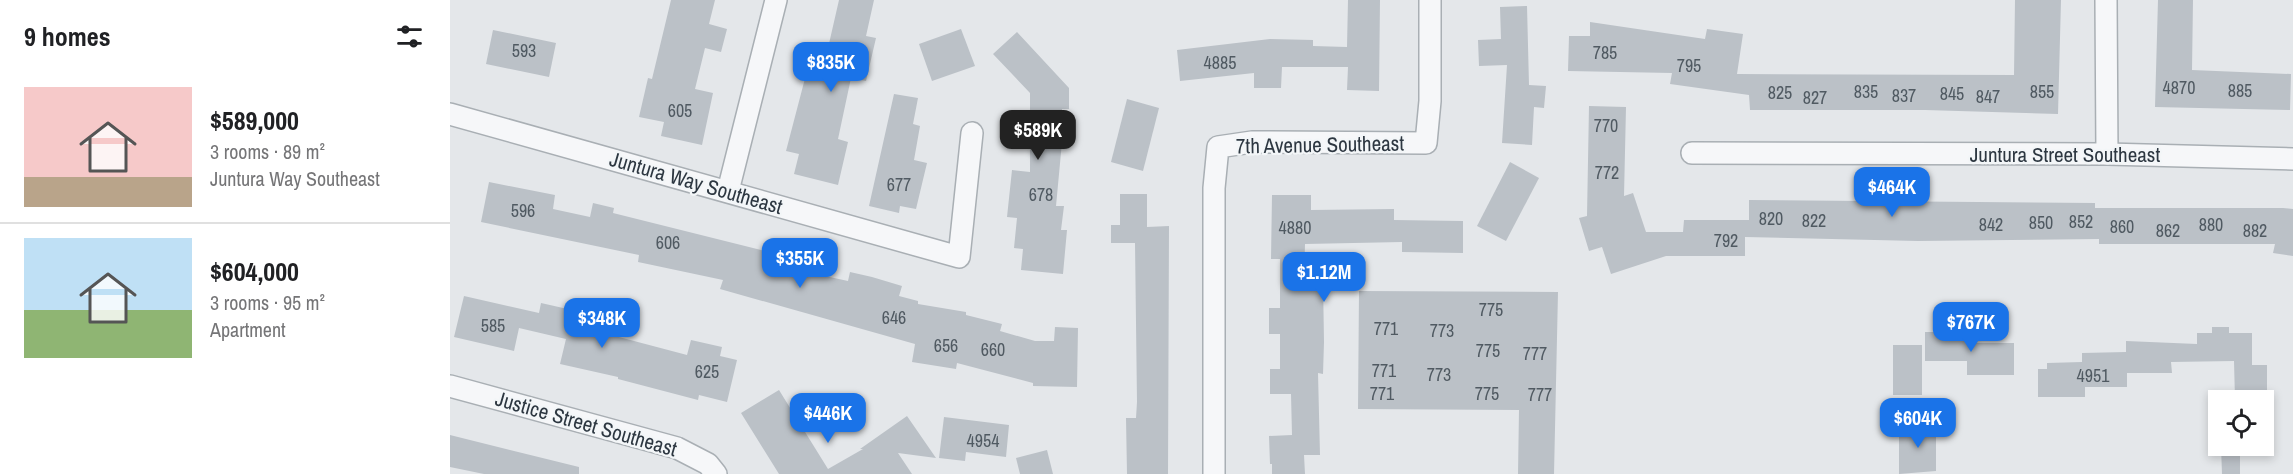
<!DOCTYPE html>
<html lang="en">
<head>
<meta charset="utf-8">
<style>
  :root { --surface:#fff; --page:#f2f2f2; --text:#202124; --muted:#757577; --line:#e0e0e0; --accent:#1a73e8 }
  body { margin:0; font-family:"Archivo Narrow",sans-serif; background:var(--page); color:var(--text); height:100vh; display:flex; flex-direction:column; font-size:22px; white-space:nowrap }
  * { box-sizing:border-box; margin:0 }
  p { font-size:20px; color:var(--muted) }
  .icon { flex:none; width:33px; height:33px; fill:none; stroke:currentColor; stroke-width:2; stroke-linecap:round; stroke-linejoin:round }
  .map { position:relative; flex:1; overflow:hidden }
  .side { display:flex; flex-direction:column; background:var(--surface); width:450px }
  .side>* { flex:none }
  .fabs { position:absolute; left:1758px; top:390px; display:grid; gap:12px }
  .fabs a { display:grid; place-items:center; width:66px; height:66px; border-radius:0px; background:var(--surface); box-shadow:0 3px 9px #0003; font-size:30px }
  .price { position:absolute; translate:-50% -51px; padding:0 14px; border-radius:12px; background:var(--accent); color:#fff; font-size:20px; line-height:39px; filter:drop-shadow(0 2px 3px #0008) }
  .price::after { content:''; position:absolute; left:50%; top:36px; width:18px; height:14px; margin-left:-9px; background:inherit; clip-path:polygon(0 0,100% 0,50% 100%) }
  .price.selected { background:#222; color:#fff }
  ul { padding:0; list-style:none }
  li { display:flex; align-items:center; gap:18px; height:150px; padding:0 24px }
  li+li { border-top:2px solid var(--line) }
  li span { display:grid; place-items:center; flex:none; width:168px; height:120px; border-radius:0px; color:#555 }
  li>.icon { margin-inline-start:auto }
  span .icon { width:72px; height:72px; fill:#fffc; stroke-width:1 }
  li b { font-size:26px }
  h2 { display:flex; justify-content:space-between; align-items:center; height:72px; padding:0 24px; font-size:26px }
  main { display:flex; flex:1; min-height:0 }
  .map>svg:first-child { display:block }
</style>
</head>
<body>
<main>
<section class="side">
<h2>9 homes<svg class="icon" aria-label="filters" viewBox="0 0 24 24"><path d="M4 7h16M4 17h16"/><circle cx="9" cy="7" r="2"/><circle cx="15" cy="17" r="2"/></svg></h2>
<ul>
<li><span style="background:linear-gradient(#f6c9c9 75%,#b9a48a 0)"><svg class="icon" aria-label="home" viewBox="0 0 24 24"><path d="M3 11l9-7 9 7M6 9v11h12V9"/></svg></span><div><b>$589,000</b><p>3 rooms · 89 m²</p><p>Juntura Way Southeast</p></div></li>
<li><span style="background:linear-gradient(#bfe0f5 60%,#8fb573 0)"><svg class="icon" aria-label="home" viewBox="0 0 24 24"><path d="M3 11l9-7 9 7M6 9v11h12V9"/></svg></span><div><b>$604,000</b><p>3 rooms · 95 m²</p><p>Apartment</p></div></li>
</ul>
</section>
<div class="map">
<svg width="1843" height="474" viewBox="0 0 1843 474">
  <rect width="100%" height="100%" fill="#e4e7ea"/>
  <g fill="#bbc1c7">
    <path d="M 221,0 L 265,0 L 259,24 L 277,29 L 271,52 L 255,48 L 245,89 L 263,93 L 252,145 L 211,136 L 214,122 L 189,117 L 198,78 L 202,79 Z"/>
    <path d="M 389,0 L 424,0 L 416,36 L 426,38 L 416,81 L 401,78 L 388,139 L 398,142 L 388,185 L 344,174 L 349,154 L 336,151 L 364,44 L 378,48 Z"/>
    <path d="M 898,0 L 930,0 L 929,91 L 897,90 L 898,67 L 832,67 L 831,88 L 804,88 L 804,73 L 730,81 L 727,50 L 820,39 L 863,40 L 863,46 L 897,47 Z"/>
    <path d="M 1565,0 L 1611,0 L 1608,114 L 1475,110 L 1300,110 L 1299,95 L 1220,84 L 1222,73 L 1118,71 L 1119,36 L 1140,36 L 1140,22 L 1255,39 L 1257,29 L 1293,34 L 1287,74 L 1564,75 Z"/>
    <path d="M 1708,0 L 1743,0 L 1742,70 L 1841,74 L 1840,110 L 1705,107 Z"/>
    <path d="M 1077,6 L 1079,85 L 1096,86 L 1094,108 L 1084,107 L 1082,145 L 1052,143 L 1057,65 L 1029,66 L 1028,40 L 1051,39 L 1050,7 Z"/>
    <path d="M 511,29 L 525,66 L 482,81 L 469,44 Z"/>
    <path d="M 43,30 L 106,43 L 99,77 L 36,64 Z"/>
    <path d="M 567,32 L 619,88 L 619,109 L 612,109 L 612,142 L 606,206 L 614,206 L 611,230 L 617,230 L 613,274 L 571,270 L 573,249 L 564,248 L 567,218 L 557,217 L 562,170 L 580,172 L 580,93 L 543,54 Z"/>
    <path d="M 444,94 L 468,98 L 463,124 L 470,126 L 464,160 L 477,163 L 466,209 L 450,206 L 449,213 L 419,206 Z"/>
    <path d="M 677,99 L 709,108 L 693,171 L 661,162 Z"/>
    <path d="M 1139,106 L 1176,107 L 1174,196 L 1183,193 L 1196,232 L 1233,232 L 1234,220 L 1299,220 L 1299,200 L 1645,203 L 1645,208 L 1833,208 L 1843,209 L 1843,256 L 1823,253 L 1825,244 L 1649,244 L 1649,239 L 1468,241 L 1295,237 L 1295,256 L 1216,256 L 1161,274 L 1152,247 L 1139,251 L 1129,218 L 1137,216 Z"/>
    <path d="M 1060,162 L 1089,178 L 1056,241 L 1027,226 Z"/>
    <path d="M 39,182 L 105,195 L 103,209 L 140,217 L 143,203 L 164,208 L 163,213 L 355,261 L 352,271 L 398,281 L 400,272 L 422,277 L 452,286 L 449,296 L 468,301 L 468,304 L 516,312 L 516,315 L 552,324 L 550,331 L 585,341 L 604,341 L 605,327 L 628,328 L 627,387 L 583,386 L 583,383 L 507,363 L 506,369 L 462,362 L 465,344 L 270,289 L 273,280 L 188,262 L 189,255 L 31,222 Z"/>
    <path d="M 670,194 L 697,194 L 697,227 L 719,226 L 718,474 L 677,474 L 676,418 L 686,418 L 687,402 L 685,243 L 661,243 L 661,225 L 670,225 Z"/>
    <path d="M 822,195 L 861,195 L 861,210 L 944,209 L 944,220 L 1013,221 L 1013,253 L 952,252 L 952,242 L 855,244 L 854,281 L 873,281 L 874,342 L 873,374 L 868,373 L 870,455 L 854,455 L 855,474 L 822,474 L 822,464 L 820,464 L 819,436 L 842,435 L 841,394 L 820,394 L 820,369 L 830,369 L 830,334 L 819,334 L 819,308 L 830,308 L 830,259 L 821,259 Z"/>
    <path d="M 909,291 L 1108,292 L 1104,474 L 1068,474 L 1069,410 L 908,409 Z"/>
    <path d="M 14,296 L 89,313 L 91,303 L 153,317 L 150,332 L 237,355 L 241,340 L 272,347 L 270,356 L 287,360 L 277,402 L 249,395 L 248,400 L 168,379 L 168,377 L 110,364 L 116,339 L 69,328 L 64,351 L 4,337 Z"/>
    <path d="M 1762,327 L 1779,327 L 1779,333 L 1802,333 L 1802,365 L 1817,365 L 1817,400 L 1785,400 L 1784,361 L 1721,362 L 1722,373 L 1677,373 L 1677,387 L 1635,387 L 1635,397 L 1588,397 L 1588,369 L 1597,369 L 1597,363 L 1632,362 L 1632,353 L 1676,352 L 1676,341 L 1747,344 L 1747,333 L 1762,333 Z"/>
    <path d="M 1475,332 L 1521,332 L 1521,343 L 1564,343 L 1564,375 L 1517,375 L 1517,361 L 1475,361 Z"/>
    <rect x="1443" y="345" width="29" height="50"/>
    <path d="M 329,390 L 378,469 L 413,449 L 410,449 L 457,416 L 486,458 L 448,453 L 462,474 L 329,474 L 291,413 Z"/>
    <path d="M 494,417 L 559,425 L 556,457 L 516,452 L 515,461 L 489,458 Z"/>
    <path d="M 1456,424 L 1486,424 L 1486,471 L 1449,474 L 1449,433 L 1456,433 Z"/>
    <path d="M 0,435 L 129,467 L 129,474 L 34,474 L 0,467 Z"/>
    <path d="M 1771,446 L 1790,446 L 1790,474 L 1772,474 Z"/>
    <path d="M 597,450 L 603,474 L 570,474 L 566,458 Z"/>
  </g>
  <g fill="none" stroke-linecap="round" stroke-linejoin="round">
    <defs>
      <g id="minor">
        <path d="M 1656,0 L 1657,154"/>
        <path d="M 0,114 L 509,257 L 522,133"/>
        <path d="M 1242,153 L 1657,154 L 1843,159"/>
        <path d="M 278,191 L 326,0"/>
        <path d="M 0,386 L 227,448 L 258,464 L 266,474"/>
        <path d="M 764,474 L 764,188 L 768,147 L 802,142 L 976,143 L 980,101 L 980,0"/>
      </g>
    </defs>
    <use href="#minor" stroke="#a9afb4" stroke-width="24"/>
    <use href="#minor" stroke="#f6f7f9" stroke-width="21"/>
  </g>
  <g text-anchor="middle" stroke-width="4.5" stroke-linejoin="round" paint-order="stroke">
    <g font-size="18" fill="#505a62">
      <text x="74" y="57">593</text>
      <text x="1155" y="59">785</text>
      <text x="770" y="69">4885</text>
      <text x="1239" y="72">795</text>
      <text x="1729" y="94">4870</text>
      <text x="1790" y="97">885</text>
      <text x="1416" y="98">835</text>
      <text x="1592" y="98">855</text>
      <text x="1330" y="99">825</text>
      <text x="1502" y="100">845</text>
      <text x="1454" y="102">837</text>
      <text x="1538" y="103">847</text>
      <text x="1365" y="104">827</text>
      <text x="230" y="117">605</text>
      <text x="1156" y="132">770</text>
      <text x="1157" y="179">772</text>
      <text x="449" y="191">677</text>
      <text x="591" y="201">678</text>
      <text x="73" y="217">596</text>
      <text x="1321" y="225">820</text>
      <text x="1364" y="227">822</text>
      <text x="1631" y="228">852</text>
      <text x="1591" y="229">850</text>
      <text x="1541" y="231">842</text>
      <text x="1761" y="231">880</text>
      <text x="1672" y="233">860</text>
      <text x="845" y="234">4880</text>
      <text x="1718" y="237">862</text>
      <text x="1805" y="237">882</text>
      <text x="1276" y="247">792</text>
      <text x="218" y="249">606</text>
      <text x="1041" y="316">775</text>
      <text x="444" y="324">646</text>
      <text x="43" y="332">585</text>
      <text x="936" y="335">771</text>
      <text x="992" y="337">773</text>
      <text x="496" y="352">656</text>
      <text x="543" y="356">660</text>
      <text x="1038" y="357">775</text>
      <text x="1085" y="360">777</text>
      <text x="934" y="377">771</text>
      <text x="257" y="378">625</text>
      <text x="989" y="381">773</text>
      <text x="1643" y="382">4951</text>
      <text x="932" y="400">771</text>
      <text x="1037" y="400">775</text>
      <text x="1090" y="401">777</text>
      <text x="533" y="447">4954</text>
    </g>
    <g font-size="21" fill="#2d3741" stroke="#f3f6f8">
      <text transform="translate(870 145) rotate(-1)" y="7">7th Avenue Southeast</text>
      <text x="1615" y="162">Juntura Street Southeast</text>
      <text transform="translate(246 183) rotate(16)" y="7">Juntura Way Southeast</text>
      <text transform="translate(136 424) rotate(16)" y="7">Justice Street Southeast</text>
    </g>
  </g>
</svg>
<div class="fabs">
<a><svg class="icon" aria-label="locate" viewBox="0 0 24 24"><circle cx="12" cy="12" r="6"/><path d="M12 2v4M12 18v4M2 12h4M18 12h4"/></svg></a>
</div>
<b class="price" style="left:381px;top:93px">$835K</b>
<b class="price selected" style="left:588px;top:161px">$589K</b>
<b class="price" style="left:1442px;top:218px">$464K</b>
<b class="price" style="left:350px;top:289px">$355K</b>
<b class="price" style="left:874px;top:303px">$1.12M</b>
<b class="price" style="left:152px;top:349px">$348K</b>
<b class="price" style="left:1521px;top:353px">$767K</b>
<b class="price" style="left:378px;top:444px">$446K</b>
<b class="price" style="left:1468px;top:449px">$604K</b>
</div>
</main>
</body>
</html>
